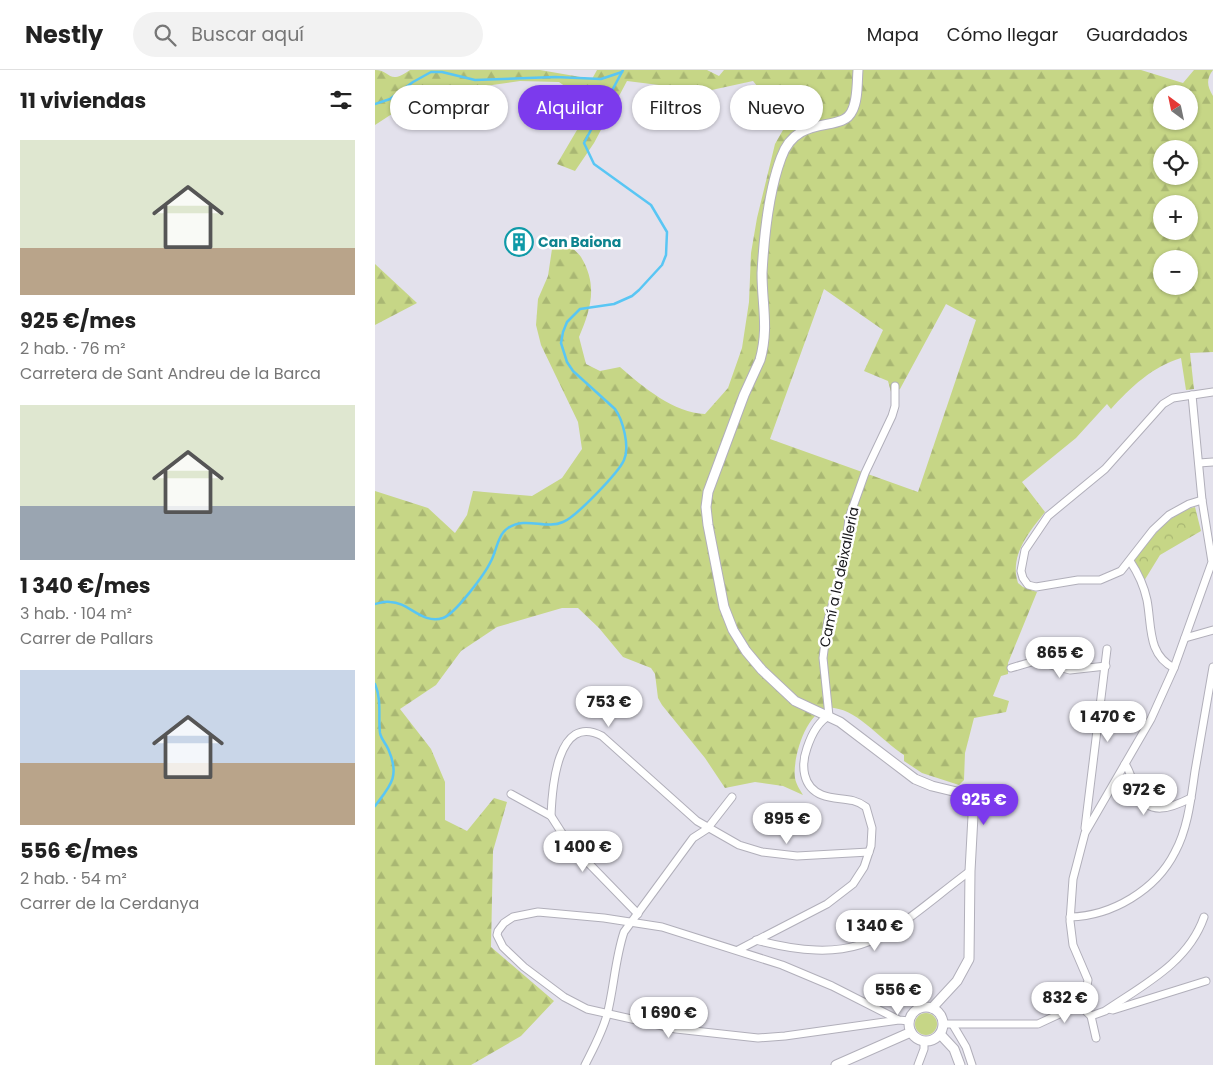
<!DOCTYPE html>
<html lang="es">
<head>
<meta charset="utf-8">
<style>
  :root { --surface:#fff; --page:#f2f2f2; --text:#222; --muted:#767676; --line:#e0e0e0; --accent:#7c3aed }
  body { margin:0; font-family:Poppins,sans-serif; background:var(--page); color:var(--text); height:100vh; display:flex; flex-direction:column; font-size:19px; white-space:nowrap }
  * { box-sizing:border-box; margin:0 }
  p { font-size:16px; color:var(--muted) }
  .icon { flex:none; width:28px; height:28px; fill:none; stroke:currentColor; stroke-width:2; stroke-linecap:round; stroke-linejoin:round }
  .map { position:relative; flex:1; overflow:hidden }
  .sheet { display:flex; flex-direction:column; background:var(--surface); width:375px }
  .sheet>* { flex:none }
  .top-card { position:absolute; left:15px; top:15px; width:475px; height:45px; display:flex; gap:10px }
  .needle { width:32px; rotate:327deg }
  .fabs { position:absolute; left:778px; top:15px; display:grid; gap:10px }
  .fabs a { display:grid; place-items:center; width:45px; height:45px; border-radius:50%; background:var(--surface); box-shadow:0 1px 4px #0004; font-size:25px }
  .price { position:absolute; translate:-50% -42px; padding:0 11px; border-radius:18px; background:#fff; color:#222; font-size:16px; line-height:32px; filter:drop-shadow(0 1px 2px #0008) }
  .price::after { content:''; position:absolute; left:50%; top:30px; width:15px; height:11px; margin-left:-8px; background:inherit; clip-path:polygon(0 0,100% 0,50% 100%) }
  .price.selected { background:var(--accent); color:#fff }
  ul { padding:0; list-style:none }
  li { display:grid; align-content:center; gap:10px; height:265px; padding:0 20px }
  li span { display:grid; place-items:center; height:155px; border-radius:0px; color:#555 }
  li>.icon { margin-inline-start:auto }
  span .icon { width:90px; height:90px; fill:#fffc; stroke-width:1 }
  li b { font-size:21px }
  h2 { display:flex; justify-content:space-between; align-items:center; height:60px; padding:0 20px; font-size:21px }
  .chip { padding:0 18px; border-radius:22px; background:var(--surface); box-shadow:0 1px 4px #0004; font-size:18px; line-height:45px }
  .chip.selected { background:var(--accent); color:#fff }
  header { display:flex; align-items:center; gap:30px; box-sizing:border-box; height:70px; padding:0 25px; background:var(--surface); border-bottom:1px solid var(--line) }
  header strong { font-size:24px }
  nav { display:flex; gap:28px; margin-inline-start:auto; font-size:18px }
  .search { width:350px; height:45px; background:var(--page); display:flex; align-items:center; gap:12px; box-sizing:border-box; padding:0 18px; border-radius:28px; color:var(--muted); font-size:19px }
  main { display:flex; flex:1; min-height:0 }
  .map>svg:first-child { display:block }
</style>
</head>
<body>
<header>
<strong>Nestly</strong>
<div class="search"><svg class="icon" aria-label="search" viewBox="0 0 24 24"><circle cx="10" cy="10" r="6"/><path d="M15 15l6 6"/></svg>Buscar aquí</div>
<nav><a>Mapa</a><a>Cómo llegar</a><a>Guardados</a></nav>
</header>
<main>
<section class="sheet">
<h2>11 viviendas<svg class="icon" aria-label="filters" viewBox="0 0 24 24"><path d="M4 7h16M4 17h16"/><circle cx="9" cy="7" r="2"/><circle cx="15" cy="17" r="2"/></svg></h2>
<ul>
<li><span style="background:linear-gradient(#dfe7d0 70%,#b9a48a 0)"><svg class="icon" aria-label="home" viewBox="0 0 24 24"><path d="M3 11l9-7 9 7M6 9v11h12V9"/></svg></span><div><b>925 €/mes</b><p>2 hab. · 76 m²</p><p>Carretera de Sant Andreu de la Barca</p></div></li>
<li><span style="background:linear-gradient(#dfe7d0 65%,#9aa5b1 0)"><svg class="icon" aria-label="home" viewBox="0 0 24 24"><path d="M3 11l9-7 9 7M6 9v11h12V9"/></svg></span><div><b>1 340 €/mes</b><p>3 hab. · 104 m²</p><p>Carrer de Pallars</p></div></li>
<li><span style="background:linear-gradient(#c9d6e8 60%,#b9a48a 0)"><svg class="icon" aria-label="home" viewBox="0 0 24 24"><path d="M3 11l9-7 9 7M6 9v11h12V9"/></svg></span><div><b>556 €/mes</b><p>2 hab. · 54 m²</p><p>Carrer de la Cerdanya</p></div></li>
</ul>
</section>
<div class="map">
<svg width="838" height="995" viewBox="0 0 838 995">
  <defs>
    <pattern id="forest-firs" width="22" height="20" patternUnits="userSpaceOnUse" patternTransform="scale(1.25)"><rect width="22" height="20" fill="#c6d686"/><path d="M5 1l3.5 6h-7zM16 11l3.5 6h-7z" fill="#a9b773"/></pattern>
    <pattern id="park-crowns" width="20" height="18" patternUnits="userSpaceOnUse" patternTransform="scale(1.25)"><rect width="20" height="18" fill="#c6d686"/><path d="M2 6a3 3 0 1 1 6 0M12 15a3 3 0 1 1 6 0" fill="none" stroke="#a9b773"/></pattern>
  </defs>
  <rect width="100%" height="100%" fill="#e3e1ec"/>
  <circle fill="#c6d686" cx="551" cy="954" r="11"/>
  <g fill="url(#forest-firs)" fill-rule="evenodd">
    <path d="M 0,0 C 16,0 13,16 35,0 L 165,0 L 217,9 L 222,0 L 332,0 L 344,6 L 349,0 L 766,0 L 808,13 L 819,0 L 838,0 C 831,9 832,16 838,26 L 838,282 L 815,283 L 819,319 L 811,320 L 806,288 C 778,296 755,318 736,339 L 732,334 L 701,368 L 647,412 L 670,442 C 654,462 634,486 643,513 L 648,517 L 662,522 L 633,593 L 633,604 L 626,606 L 618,626 L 634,631 L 631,642 L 599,648 L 590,683 L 589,710 L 584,715 L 547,703 L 529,691 L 529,685 C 508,672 484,641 459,638 C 433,634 417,688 420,708 C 421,714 425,720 428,725 L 408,716 L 380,712 L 350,718 L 330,688 L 287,635 L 283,628 L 280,604 L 276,598 L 248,587 L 224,558 L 203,538 L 187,538 L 122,557 L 86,581 L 61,615 L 25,639 L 56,679 L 70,712 L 70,750 L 92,761 L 119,728 L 132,732 L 118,781 L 116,877 L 179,931 L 146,966 L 96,995 L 0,995 L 0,421 L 53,438 L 80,463 L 92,445 L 98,421 L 157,426 L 187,408 L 207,379 L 203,352 L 166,275 L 161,255 L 163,229 L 173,206 L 177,179 L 188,171 C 194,176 202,181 206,187 C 223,215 216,239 204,267 L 211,294 L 225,301 L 245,297 C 268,317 299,343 330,344 L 353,318 L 367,278 L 374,232 L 376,183 L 382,148 L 400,74 L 412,53 L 378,11 L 332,21 L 252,11 L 219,73 L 200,101 L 182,94 L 202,60 L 211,31 L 184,12 L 145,11 L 46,25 L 0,55 ZM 786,24 L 814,24 L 814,51 L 786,51 ZM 786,79 L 814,79 L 814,106 L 786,106 ZM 786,134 L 814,134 L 814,161 L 786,161 ZM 786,189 L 814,189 L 814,216 L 786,216 ZM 449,219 L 508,260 L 489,301 L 513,311 L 516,322 L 525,319 L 571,234 L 601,250 L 543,422 L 395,369 Z"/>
    <path d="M 0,194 L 42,233 L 0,255 Z"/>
  </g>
  <path fill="url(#park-crowns)" d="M 820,437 L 826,461 L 785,485 L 769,511 L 759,490 C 776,470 792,444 820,437 Z"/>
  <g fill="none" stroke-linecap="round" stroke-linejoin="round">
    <g stroke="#59c6f4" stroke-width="2.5">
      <path d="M 0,34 L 15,29 L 38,12 L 56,2 L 67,2 L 100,10 L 180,7 L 226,9 L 247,2"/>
      <path d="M 0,534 C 5,533 10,531 15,532 C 34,532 47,555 68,548 C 80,544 110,504 116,491 C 121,482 123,464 133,458 C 151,446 171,460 188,452 C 201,447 244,402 249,390 C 255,377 248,350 240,339 L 198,301 L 192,292 L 186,273 L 188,262 L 192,252 L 205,239 L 239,234 L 257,226 L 264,220 L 287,195 L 291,185 L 292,162 L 276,135 L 219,94 L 209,73 L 248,0"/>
      <path d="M 0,614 C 7,630 3,647 5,663 C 6,669 12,675 14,681 C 25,707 15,716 0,736"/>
    </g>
    <defs>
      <g id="street">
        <path d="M 824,393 L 838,392"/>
        <path d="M 827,430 L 814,434 L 794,445 L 778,460 L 746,501 L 725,510 L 703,510 L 661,517 L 653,515 L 648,508 L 646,501 L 650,480 L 673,446 L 730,399 L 788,334 L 798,328 L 838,322"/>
        <path d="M 755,491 C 763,503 769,516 772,530 C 777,556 772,584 799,598"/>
        <path d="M 810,568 L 838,560"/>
        <path d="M 636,598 L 660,591 L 695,600 L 731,596"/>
        <path d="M 750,694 C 756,702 757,713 762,722 C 774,747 796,738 816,728"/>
        <path d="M 136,724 L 176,746 L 192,771 L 263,844"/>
        <path d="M 176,746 C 177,719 182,642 227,666 L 322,751 L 364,775 L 387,782 L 422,786 L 494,782"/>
        <path d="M 710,758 L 732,579"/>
        <path d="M 695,847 C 737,846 781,820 800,782 C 813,758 816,728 820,701 C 826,666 832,632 838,597"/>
        <path d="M 381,870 C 492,899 512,863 595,801"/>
        <path d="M 363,880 L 452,834 L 478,814 L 489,797 L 496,776 L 497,758 L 491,737 C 477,726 462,731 447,725 C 427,717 426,695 432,678 C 436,666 442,652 454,646 L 448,588 L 453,550 L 468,497 L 474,448 L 490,403 L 517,346 L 520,336 L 520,316"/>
        <path d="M 702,933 L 716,946 L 730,941 C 768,915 813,893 829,847"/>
        <path d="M 734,939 L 738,940 L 831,911"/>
        <path d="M 716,946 L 721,968"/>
        <path d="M 524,950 L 410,966 L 383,968 L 301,959 L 212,939 L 189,927 L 149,897 L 128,877 L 122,865 L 123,861 L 129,853 L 138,847 L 163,842 L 229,848 L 287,857 L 407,895 L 457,916 L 524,950 L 534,951"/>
        <path d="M 568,954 L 663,954 L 691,941 L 707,928 L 711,921 L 713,910 L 698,875 L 695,851 L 698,809 L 710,763 L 776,649 L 799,598 L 837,492 L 827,430 L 817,325"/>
        <path d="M 578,955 L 591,977 L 597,995"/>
        <path d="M 210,995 C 218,979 227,963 232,945 C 239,918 240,889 249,862 L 318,768 L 332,759 L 357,727"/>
        <path d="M 543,995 L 549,979 L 549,971"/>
      </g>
      <g id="secondary">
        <path d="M 483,0 C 482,12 483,30 477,41 C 467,64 422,42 406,88 C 393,123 389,166 387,203 C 387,235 394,258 385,290 L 369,325 L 333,422 L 331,437 L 333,455 L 349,537 L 358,560 L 371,581 L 387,600 L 420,631 L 465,652 L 540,709 L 557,716 L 586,723 L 595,734 L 598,746 L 595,801 L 594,889 L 582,911 L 557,938"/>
        <circle cx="551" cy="954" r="17"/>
        <path d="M 565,964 L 579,979 L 585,995"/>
        <path d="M 461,995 L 536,962"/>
      </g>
    </defs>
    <use href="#street" stroke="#b1afba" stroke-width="9"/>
    <use href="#secondary" stroke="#b1afba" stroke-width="11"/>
    <use href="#street" stroke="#fff" stroke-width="7"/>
    <use href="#secondary" stroke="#fff" stroke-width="9"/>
  </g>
  <defs>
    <symbol id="building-ring" viewBox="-11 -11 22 22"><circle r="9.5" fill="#fff" stroke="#0f9aa8" stroke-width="1.5"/><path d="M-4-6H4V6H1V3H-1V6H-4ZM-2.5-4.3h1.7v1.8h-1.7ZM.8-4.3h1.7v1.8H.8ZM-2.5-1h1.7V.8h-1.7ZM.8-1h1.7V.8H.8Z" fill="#0f9aa8"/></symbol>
  </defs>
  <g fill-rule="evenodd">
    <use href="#building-ring" x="128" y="156" width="32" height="32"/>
  </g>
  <g text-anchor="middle" stroke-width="5" stroke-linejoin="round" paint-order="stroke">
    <g font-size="14" font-weight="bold" fill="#0d838f" stroke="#fff" text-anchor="start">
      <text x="163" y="177">Can Baiona</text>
    </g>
    <g font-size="14" fill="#17171a" stroke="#fff">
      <text transform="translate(464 507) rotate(-78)" y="5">Camí a la deixalleria</text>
    </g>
  </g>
</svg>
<div class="fabs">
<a><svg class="needle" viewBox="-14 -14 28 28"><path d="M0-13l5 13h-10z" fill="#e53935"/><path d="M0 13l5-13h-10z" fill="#767676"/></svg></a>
<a><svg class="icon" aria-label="locate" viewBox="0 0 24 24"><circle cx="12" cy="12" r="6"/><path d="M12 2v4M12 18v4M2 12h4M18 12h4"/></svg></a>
<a>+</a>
<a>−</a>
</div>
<b class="price" style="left:685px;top:609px">865 €</b>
<b class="price" style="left:234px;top:658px">753 €</b>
<b class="price" style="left:733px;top:673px">1 470 €</b>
<b class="price" style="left:769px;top:746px">972 €</b>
<b class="price selected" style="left:609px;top:756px">925 €</b>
<b class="price" style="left:412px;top:775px">895 €</b>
<b class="price" style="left:208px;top:803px">1 400 €</b>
<b class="price" style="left:500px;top:882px">1 340 €</b>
<b class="price" style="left:523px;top:946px">556 €</b>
<b class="price" style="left:690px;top:954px">832 €</b>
<b class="price" style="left:294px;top:969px">1 690 €</b>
<div class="top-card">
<a class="chip">Comprar</a>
<a class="chip selected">Alquilar</a>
<a class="chip">Filtros</a>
<a class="chip">Nuevo</a>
</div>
</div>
</main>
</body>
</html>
